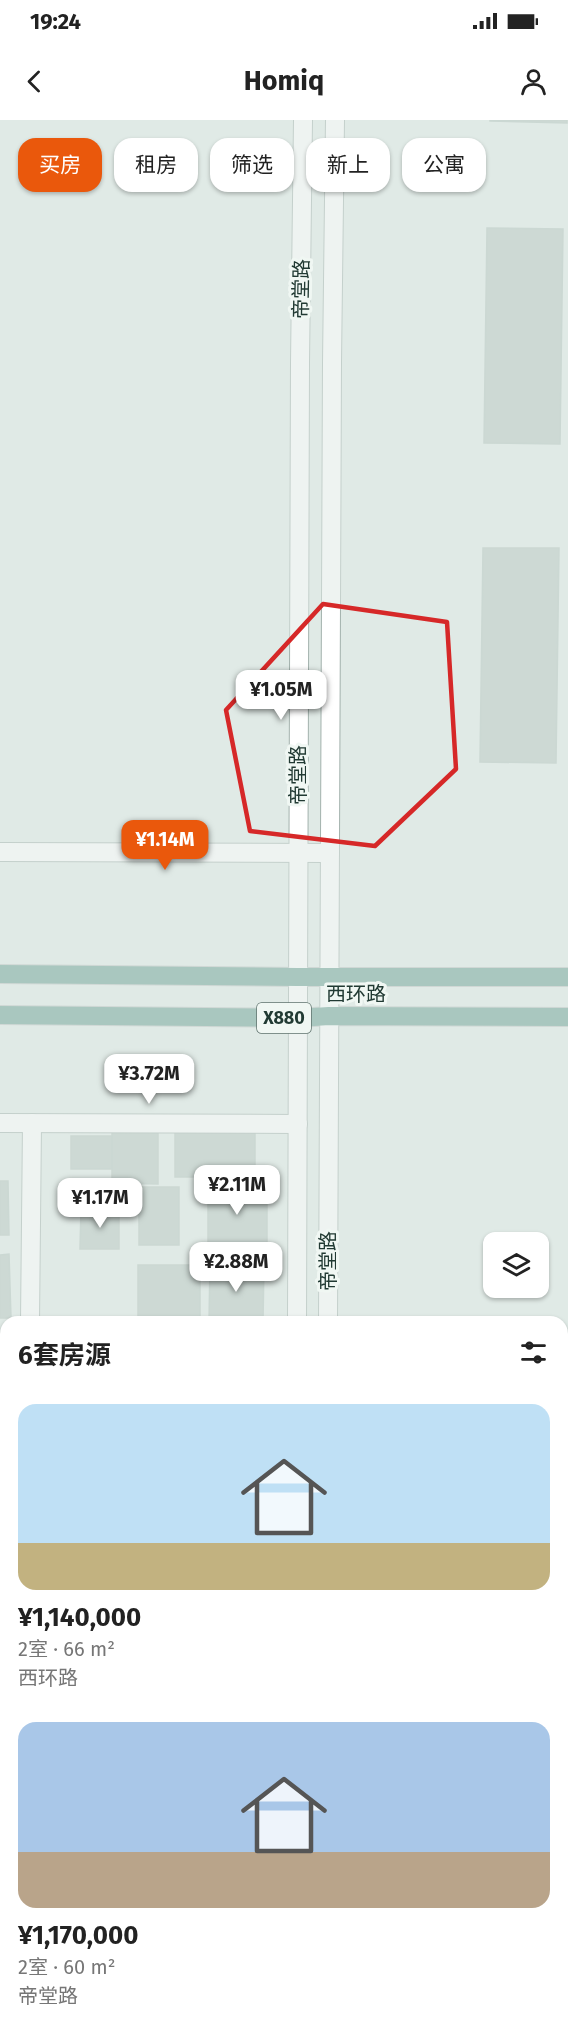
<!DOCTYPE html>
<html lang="zh">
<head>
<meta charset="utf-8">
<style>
  :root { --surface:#fff; --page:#f2f2f2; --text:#222; --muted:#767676; --accent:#ea580c }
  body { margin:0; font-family:"Fira Sans","Noto Sans SC",sans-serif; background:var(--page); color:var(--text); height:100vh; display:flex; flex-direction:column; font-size:22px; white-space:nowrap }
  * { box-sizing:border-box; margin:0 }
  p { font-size:20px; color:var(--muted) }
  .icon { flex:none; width:33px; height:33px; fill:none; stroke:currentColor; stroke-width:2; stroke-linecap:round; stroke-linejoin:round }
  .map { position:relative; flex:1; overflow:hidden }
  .drawer { position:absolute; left:0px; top:1196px; width:568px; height:722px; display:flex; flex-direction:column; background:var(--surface); border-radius:18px 18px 0 0; box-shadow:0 2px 4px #0004 }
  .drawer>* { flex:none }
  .guide { position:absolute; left:18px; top:18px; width:532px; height:54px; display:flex; gap:12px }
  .controls { position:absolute; left:483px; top:1112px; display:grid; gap:12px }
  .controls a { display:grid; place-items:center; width:66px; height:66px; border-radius:12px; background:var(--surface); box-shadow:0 2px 4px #0004; font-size:30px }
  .price { position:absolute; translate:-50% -51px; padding:0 14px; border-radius:12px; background:#fff; color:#222; font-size:20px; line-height:39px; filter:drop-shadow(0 2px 3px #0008) }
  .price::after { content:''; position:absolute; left:50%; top:36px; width:18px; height:14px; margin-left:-9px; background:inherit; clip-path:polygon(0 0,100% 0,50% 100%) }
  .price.on { background:var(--accent); color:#fff }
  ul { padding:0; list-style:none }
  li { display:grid; align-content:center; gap:12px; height:318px; padding:0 18px }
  li span { display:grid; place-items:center; height:186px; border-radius:18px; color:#555 }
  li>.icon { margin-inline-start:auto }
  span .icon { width:108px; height:108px; fill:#fffc; stroke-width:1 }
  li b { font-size:26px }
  h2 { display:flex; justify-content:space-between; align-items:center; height:72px; padding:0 18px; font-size:26px }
  .tag { padding:0 21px; border-radius:18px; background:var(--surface); box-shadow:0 2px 4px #0004; font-size:21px; line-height:54px }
  .tag.on { background:var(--accent); color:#fff }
  .status { display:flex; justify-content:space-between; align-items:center; height:42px; padding:0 30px; background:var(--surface); direction:ltr }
  .status svg { height:16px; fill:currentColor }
  header { display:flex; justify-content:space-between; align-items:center; height:78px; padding:0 18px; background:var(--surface); font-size:27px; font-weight:700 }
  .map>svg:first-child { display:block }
</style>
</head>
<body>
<div class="status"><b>19:24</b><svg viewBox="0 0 49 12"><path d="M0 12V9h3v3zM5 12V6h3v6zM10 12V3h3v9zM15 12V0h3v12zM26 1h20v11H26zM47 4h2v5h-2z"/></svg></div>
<header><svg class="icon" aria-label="back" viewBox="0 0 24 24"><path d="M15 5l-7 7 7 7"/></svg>Homiq<svg class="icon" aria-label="person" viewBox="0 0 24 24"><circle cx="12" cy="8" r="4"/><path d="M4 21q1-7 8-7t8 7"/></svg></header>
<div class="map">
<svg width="568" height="1916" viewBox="0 0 568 1916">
  <rect width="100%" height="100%" fill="#e0eae6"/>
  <g fill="#b5c5be" stroke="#b2c3bc" stroke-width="1.5">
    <path d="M 490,0 L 567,0 L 567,3 L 490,1 Z"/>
    <path d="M 487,108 L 563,109 L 560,324 L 484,323 Z"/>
    <path d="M 483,428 L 559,428 L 556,643 L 480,642 Z"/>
    <rect x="175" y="1008" width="80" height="49"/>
    <path d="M 112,1012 L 158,1012 L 158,1064 L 112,1063 Z"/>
    <rect x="71" y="1016" width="41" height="33"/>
    <path d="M 0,1061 L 8,1061 L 9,1115 L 0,1115 Z"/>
    <rect x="208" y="1064" width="59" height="64"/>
    <rect x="139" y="1067" width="40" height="58"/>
    <path d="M 81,1089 L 119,1089 L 119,1129 L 80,1129 Z"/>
    <path d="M 9,1134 L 11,1198 L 0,1198 L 0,1135 Z"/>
    <path d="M 210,1143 L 264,1144 L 263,1202 L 209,1202 Z"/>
    <rect x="138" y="1145" width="62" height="56"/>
    <rect x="0" y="1249" width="6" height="54"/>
    <rect x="0" y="1310" width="6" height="41"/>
    <path d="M 0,1505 L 2,1505 L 2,1564 L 0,1565 Z"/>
  </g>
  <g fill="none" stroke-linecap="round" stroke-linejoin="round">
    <defs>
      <g id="minor">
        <path d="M 0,732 L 330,733"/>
        <path d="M 0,1003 L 298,1004"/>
        <path d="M 30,1202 L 32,1003"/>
        <path d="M 297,1202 L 300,243 L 303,0"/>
        <path d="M 328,1202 L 332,243 L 335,0"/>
        <path d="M 21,1916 L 21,1911"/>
        <path d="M 290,1916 L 290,1911"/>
        <path d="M 322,1916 L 322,1911"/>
      </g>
      <g id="major">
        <path d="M 0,854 L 298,857 L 568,857"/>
        <path d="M 0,895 L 298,898 L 329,896 L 568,897"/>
      </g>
    </defs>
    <use href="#minor" stroke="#a3b2ad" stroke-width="20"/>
    <use href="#major" stroke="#bcc4c2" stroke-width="20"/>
    <use href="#minor" stroke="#fff" stroke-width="18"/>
    <use href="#major" stroke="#669e90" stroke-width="18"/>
  </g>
  <path d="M0 0H568V1916H0ZM 323,484 L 447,502 L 456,649 L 375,726 L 250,711 L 226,590 Z" fill="#e0eae6" fill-opacity=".55" fill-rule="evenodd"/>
  <path fill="none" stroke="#d62828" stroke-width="4.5" stroke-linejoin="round" d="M 323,484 L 447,502 L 456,649 L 375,726 L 250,711 L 226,590 Z"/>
  <g text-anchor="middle" stroke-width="6" stroke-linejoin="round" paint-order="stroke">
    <rect fill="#f0f7f3" stroke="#5f736d" stroke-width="1.5" x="257" y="883" width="54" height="30" rx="4.5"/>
    <g font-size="18" font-weight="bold" fill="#213a33">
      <text x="284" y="904">X880</text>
    </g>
    <g font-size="20" fill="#213a33" stroke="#f0f7f3">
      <text transform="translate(301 169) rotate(-89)" y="7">帝堂路</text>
      <text transform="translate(298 655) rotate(-90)" y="7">帝堂路</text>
      <text x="356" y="881">西环路</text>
      <text transform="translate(328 1141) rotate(-90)" y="7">帝堂路</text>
    </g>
  </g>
</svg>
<div class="controls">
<a><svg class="icon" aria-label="layers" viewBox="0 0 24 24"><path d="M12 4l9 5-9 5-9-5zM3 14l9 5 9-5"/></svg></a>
</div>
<b class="price" style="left:281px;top:601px">¥1.05M</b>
<b class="price on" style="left:165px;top:751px">¥1.14M</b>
<b class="price" style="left:149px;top:985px">¥3.72M</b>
<b class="price" style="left:237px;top:1096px">¥2.11M</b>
<b class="price" style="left:100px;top:1109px">¥1.17M</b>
<b class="price" style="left:236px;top:1173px">¥2.88M</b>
<div class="guide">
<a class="tag on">买房</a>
<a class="tag">租房</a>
<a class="tag">筛选</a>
<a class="tag">新上</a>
<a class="tag">公寓</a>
</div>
<section class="drawer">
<h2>6套房源<svg class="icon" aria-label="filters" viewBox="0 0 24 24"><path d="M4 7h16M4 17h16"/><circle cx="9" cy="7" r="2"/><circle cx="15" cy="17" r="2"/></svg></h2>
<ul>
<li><span style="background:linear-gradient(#bfe0f5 75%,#c2b280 0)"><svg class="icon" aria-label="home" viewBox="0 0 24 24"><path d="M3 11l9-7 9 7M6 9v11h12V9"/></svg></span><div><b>¥1,140,000</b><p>2室 · 66 m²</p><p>西环路</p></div></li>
<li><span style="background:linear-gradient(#a9c7e8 70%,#b9a48a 0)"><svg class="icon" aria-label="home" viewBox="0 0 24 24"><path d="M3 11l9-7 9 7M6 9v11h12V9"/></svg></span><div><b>¥1,170,000</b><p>2室 · 60 m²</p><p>帝堂路</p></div></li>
</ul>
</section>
</div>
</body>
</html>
